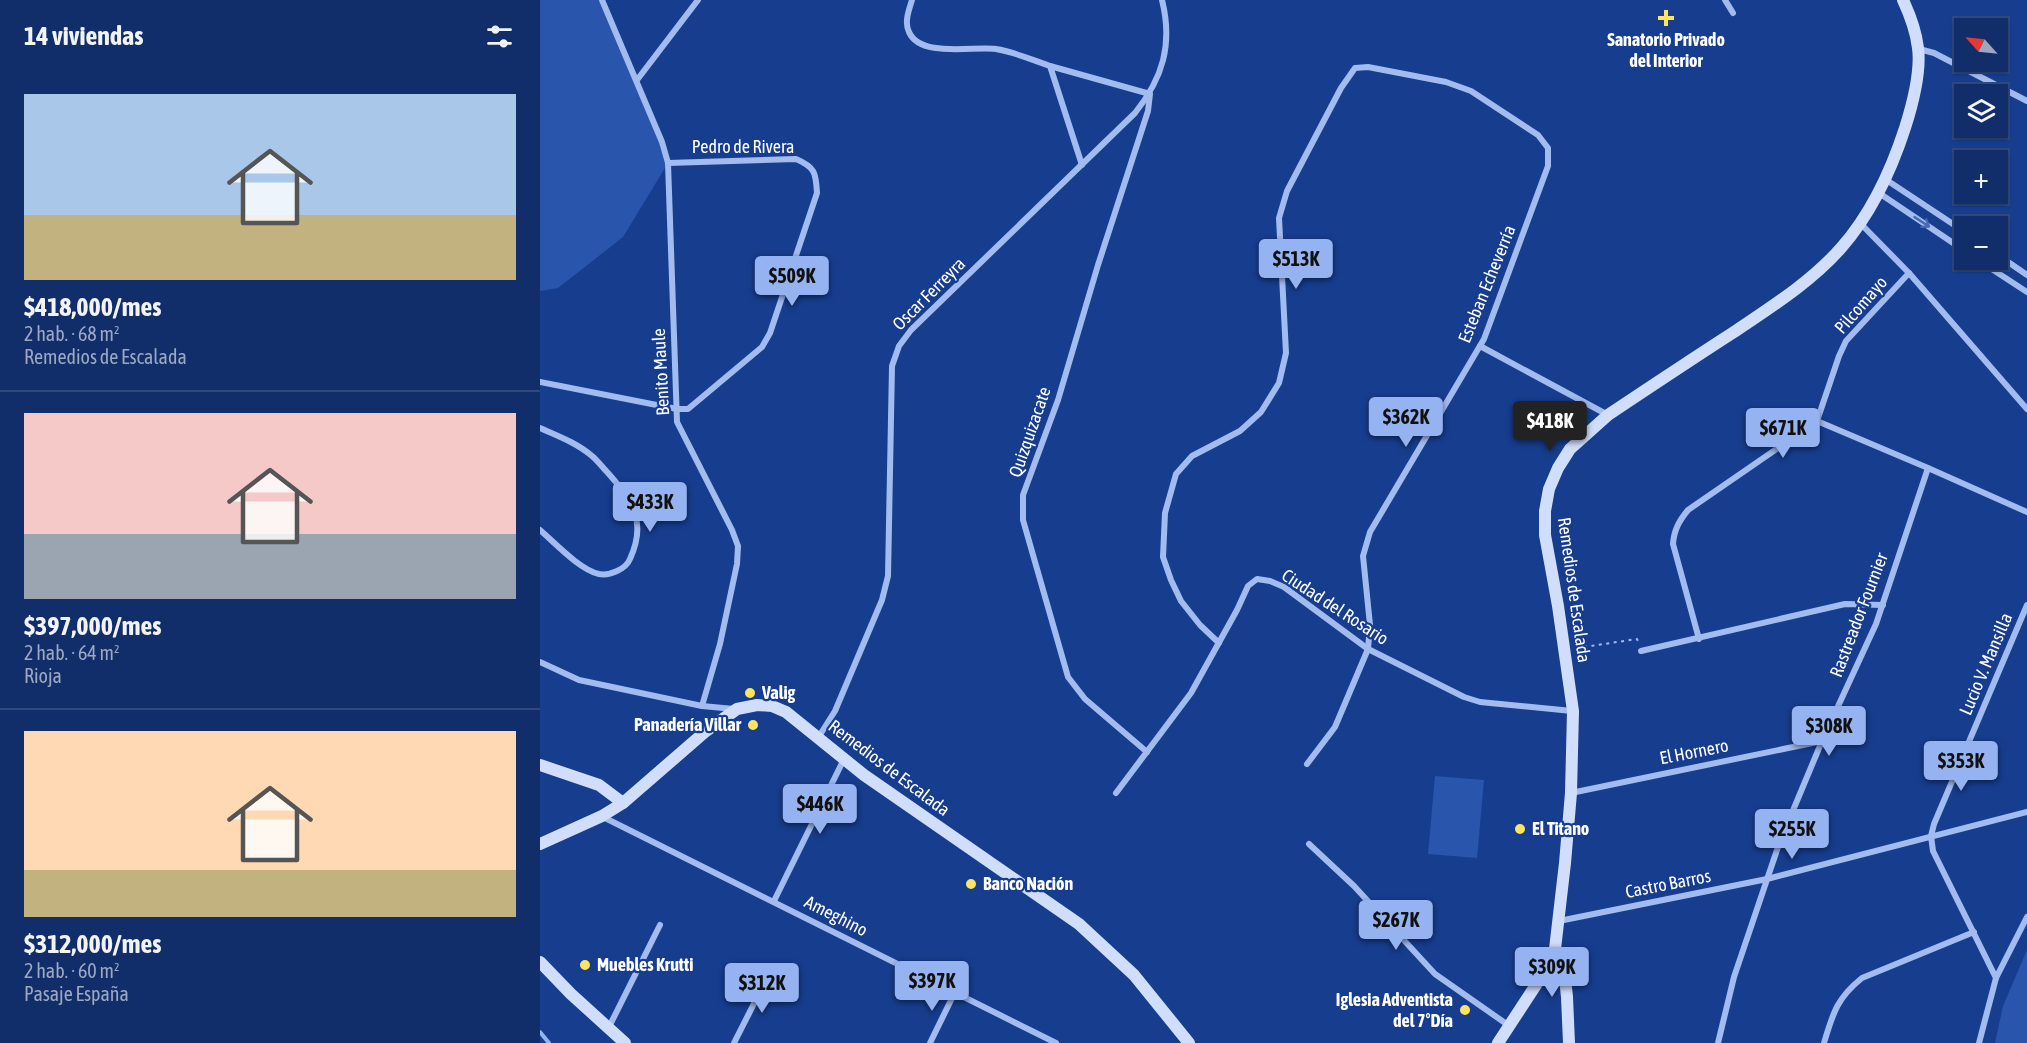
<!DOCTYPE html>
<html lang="es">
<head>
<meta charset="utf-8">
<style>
  :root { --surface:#112e6a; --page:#1e3a72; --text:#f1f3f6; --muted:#9ca8c1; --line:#304a7e; --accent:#95b2f1 }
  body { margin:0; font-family:"Asap Condensed",sans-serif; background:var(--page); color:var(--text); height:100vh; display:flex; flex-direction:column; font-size:22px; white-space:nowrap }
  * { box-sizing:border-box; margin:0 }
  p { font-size:20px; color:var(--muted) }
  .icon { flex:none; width:33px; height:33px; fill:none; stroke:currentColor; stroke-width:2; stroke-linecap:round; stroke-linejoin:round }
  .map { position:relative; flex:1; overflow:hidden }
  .drawer { display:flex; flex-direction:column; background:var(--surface); width:540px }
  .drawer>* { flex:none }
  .needle { width:39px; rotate:297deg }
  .controls { position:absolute; left:1414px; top:18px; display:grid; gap:12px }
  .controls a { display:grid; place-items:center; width:54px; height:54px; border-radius:0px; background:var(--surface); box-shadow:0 2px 4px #0004,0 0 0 2px var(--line); font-size:30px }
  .price { position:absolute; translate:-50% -51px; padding:0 14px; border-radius:6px; background:var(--accent); color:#111; font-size:20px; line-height:39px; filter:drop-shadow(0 2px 3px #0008) }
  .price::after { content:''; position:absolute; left:50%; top:36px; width:18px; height:14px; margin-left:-9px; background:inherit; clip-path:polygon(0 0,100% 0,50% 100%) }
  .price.on { background:#222; color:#fff }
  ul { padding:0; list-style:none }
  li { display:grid; align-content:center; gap:12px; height:318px; padding:0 24px }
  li+li { border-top:2px solid var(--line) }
  li span { display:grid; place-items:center; height:186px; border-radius:0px; color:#555 }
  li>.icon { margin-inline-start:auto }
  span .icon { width:108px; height:108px; fill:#fffc; stroke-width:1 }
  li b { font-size:26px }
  h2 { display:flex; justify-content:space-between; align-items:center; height:72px; padding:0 24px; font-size:26px }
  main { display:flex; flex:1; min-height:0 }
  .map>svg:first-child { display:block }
</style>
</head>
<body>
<main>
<section class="drawer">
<h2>14 viviendas<svg class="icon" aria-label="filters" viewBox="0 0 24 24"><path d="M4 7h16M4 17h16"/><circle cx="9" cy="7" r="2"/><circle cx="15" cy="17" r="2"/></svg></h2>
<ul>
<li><span style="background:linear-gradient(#a9c7e8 65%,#c2b280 0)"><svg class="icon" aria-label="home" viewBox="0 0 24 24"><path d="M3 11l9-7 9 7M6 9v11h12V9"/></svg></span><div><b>$418,000/mes</b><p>2 hab. · 68 m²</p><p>Remedios de Escalada</p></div></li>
<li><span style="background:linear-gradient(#f6c9c9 65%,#9aa5b1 0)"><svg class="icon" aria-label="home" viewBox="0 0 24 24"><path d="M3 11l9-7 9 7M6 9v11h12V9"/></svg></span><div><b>$397,000/mes</b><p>2 hab. · 64 m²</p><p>Rioja</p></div></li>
<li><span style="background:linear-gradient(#ffd9b3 75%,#c2b280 0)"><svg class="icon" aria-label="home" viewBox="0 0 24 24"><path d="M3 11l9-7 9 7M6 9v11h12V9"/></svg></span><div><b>$312,000/mes</b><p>2 hab. · 60 m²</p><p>Pasaje España</p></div></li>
</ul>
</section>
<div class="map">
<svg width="1487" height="1043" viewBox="0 0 1487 1043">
  <rect width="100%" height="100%" fill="#173d8e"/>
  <g fill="#2955ad">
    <path d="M 0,0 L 62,0 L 128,163 L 83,237 L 18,288 L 0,291 Z"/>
    <path d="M 895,776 L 944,780 L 937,858 L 888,854 Z"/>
    <path d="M 1487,950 L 1487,1043 L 1455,1043 L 1463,1006 Z"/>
  </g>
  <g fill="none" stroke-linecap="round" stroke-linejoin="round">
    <path stroke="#95b5f2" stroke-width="4" d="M 0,1032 L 9,1043"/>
    <path stroke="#a3bcef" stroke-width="2" stroke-dasharray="3 4.5" stroke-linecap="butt" d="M 1044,647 L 1097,639 L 1099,643"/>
    <g stroke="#a3bcef" stroke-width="6">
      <path d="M 62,0 L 122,142 L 128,163 L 137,422 L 192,530 L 198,546 L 197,564 L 180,644 L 162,706"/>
      <path d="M 372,0 C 369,10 364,22 369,32 C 380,58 433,46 456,49 C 475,52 492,60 510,66 L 542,165"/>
      <path d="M 1185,0 L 1193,13"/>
      <path d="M 1379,49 L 1394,53 L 1487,101"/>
      <path d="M 510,66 L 610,94 L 608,111 L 558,265 L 518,400 L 483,495 L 483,520 L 528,677 L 545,699 L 607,752"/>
      <path d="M 97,80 L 158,0"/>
      <path d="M 1345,179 L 1425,232"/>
      <path d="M 1339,193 L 1425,251"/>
      <path d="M 1320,223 L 1369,273 L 1487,409"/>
      <path d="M 1458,255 L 1487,275"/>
      <path d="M 1438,260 L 1487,292"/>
      <path d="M 940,346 L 1068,415"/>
      <path d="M 0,382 L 137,409 L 148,409 L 222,347 L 230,333 L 277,193 C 276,173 275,167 256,159 L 128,163"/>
      <path d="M 1277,421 L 1388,468 L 1487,512"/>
      <path d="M 0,428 C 18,436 37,443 52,456 C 58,461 63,468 68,473 C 93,501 107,522 90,559 C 86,569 70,576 59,574 C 40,570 15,543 0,530"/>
      <path d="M 1159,639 L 1133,544 C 1134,530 1139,521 1148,510 L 1277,421 L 1299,356 L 1306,341 L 1369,273"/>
      <path d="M 679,643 L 660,625 L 641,601 L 631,580 L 623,557 L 625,513 L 636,474 L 652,456 L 700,431 L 721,412 L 739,383 L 746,353 L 739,218 L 747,191 L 801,88 L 815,68 L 828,67 L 906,82 L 931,91 L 998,135 L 1008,148 L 1008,166 L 944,339 L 830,532 L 823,556 L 830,625 L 828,649 L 795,727 L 767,764"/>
      <path d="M 1101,651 L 1305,604 L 1343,605"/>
      <path d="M 0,662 L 39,680 L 162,706 L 194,709"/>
      <path d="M 278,738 L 295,711 L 342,600 L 348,576 L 352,366 L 359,346 L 371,330 L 595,113 C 623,78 633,44 622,0"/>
      <path d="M 576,793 L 651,693 L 697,610 L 708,586 L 717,579 L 730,581 L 744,587 L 828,649 L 924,697 L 940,702 L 1032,711"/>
      <path d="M 1031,793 L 1282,741"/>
      <path d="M 63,817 L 516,1043"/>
      <path d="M 769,844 L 814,886 L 895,974 L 968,1025"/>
      <path d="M 234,901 L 304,759"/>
      <path d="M 1019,921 L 1227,879 L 1487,812"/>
      <path d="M 1456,978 L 1393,851 L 1391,836 L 1394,824 L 1487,605"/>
      <path d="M 69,1027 L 120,925"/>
      <path d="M 194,1043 L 229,974"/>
      <path d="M 390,1043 L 415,992"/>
      <path d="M 1178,1043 L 1194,977 L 1239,844 L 1282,741 L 1336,624 L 1388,468"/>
      <path d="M 1284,1043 C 1293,1013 1297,998 1322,978 L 1434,932"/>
      <path d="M 1439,1043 L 1456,978 L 1487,917"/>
    </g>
    <g stroke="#d0defb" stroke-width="12">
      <path d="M 0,765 L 59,785 L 83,803"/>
      <path d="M 0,844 L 62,816 L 83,803 L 166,731 L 197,709 L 217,705 L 232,706 L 246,712 L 324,775 L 539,924 L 594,975 L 649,1043"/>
      <path d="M 1015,949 L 1025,979 L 1027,997 L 1029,1043"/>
      <path d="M 0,962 L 31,994 L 85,1043"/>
      <path d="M 958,1043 L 1009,965 L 1015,949 L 1025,863 L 1031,793 L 1033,711 L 1018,606 L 1005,535 L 1005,511 L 1009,489 L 1018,468 L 1030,449 L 1068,415 C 1110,387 1152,359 1194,332 C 1231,307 1271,282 1301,248 C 1331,214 1351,171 1365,128 C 1372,106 1381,71 1378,48 C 1376,31 1370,15 1363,0"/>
    </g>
  </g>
  <defs><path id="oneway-shaft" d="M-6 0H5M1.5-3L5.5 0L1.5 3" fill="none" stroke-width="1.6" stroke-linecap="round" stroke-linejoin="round" transform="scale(1.5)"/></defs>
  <use stroke="#4869b0" href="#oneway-shaft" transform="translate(1382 222) rotate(33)"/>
  <g fill="#ffe461" stroke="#173d8e" stroke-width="2">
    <path d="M1123 9h6v6h6v6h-6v6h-6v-6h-6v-6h6z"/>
    <circle cx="210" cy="693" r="6"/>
    <circle cx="213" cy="725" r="6"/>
    <circle cx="980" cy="829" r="6"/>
    <circle cx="431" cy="884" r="6"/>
    <circle cx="45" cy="965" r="6"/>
    <circle cx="925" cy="1010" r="6"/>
  </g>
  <g text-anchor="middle" stroke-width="4.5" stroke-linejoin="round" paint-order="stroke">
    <g font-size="18" font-weight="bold" fill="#fff" stroke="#173d8e" text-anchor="start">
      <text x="1126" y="46" text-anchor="middle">Sanatorio Privado<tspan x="1126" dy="21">del Interior</tspan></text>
      <text x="222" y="699">Valig</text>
      <text x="201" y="731" text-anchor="end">Panadería Villar</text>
      <text x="992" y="835">El Titano</text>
      <text x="443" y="890">Banco Nación</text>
      <text x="57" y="971">Muebles Krutti</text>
      <text x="913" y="1006" text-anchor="end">Iglesia Adventista<tspan x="913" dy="21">del 7°Día</tspan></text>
    </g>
    <g font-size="18" fill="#fff" stroke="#173d8e">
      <text x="203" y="153">Pedro de Rivera</text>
      <text transform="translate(947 284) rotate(-68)" y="6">Esteban Echeverría</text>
      <text transform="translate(389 294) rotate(-45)" y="6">Oscar Ferreyra</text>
      <text transform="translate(1321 305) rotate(-49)" y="6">Pilcomayo</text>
      <text transform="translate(121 372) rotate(-93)" y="6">Benito Maule</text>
      <text transform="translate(490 432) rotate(-71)" y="6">Quizquizacate</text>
      <text transform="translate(1034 590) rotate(82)" y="6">Remedios de Escalada</text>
      <text transform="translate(795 607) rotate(33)" y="6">Ciudad del Rosario</text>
      <text transform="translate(1319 615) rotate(-69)" y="6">Rastreador Fournier</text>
      <text transform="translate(1446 664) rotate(-67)" y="6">Lucio V. Mansilla</text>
      <text transform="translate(1154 752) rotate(-11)" y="6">El Hornero</text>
      <text transform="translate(349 768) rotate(37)" y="6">Remedios de Escalada</text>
      <text transform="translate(1128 884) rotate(-11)" y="6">Castro Barros</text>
      <text transform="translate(296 916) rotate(27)" y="6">Ameghino</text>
    </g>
  </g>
</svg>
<div class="controls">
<a><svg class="needle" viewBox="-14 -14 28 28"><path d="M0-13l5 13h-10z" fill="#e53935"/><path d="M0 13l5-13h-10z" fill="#9ca8c1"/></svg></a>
<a><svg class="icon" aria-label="layers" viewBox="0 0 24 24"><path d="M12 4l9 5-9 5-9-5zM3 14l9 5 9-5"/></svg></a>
<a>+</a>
<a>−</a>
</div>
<b class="price" style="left:756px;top:290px">$513K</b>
<b class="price" style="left:252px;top:307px">$509K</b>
<b class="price" style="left:866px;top:448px">$362K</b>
<b class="price on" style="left:1010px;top:452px">$418K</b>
<b class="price" style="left:1243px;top:459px">$671K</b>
<b class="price" style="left:110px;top:533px">$433K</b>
<b class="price" style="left:1289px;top:757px">$308K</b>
<b class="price" style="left:1421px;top:792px">$353K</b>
<b class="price" style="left:280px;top:835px">$446K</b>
<b class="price" style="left:1252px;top:860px">$255K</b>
<b class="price" style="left:856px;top:951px">$267K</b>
<b class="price" style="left:1012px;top:998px">$309K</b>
<b class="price" style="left:392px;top:1012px">$397K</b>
<b class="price" style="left:222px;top:1014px">$312K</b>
</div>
</main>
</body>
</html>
